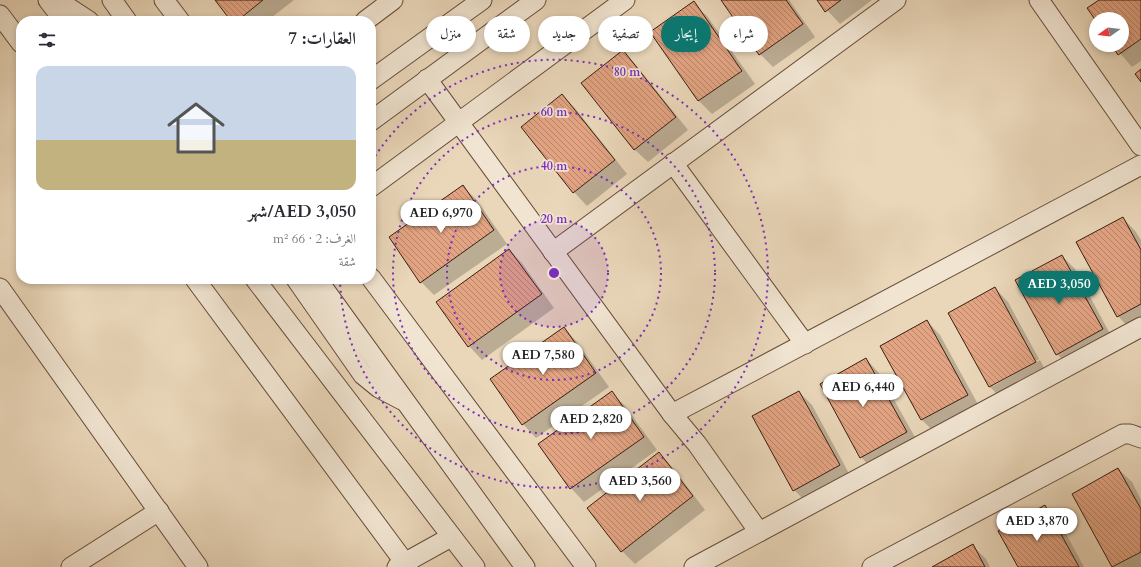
<!DOCTYPE html>
<html lang="ar">
<head>
<meta charset="utf-8">
<style>
  :root { --surface:#fff; --page:#f2f2f3; --text:#2b2b33; --muted:#7c7c81; --accent:#0f766e }
  body { margin:0; font-family:Cardo,Amiri,serif; background:var(--page); color:var(--text); direction:rtl; height:100vh; display:flex; flex-direction:column; font-size:15px; white-space:nowrap }
  * { box-sizing:border-box; margin:0 }
  p { font-size:13px; color:var(--muted) }
  .icon { flex:none; width:22px; height:22px; fill:none; stroke:currentColor; stroke-width:2; stroke-linecap:round; stroke-linejoin:round }
  .map { position:relative; flex:1; overflow:hidden; direction:ltr }
  .drawer { position:absolute; left:16px; top:16px; width:360px; height:268px; display:flex; flex-direction:column; background:var(--surface); border-radius:16px; box-shadow:0 2px 6px #0003; direction:rtl }
  .drawer>* { flex:none }
  .top-card { position:absolute; left:388px; top:16px; width:380px; height:36px; direction:rtl; display:flex; gap:8px }
  .needle { width:26px; rotate:256deg }
  .controls { position:absolute; left:1089px; top:12px; display:grid; gap:8px }
  .controls a { display:grid; place-items:center; width:40px; height:40px; border-radius:50%; background:var(--surface); box-shadow:0 2px 6px #0003; font-size:20px }
  .price { position:absolute; translate:-50% -34px; padding:0 9px; border-radius:14px; background:#fff; color:#222; font-size:13px; line-height:26px; filter:drop-shadow(0 1px 2px #0008) }
  .price::after { content:''; position:absolute; left:50%; top:24px; width:12px; height:9px; margin-left:-6px; background:inherit; clip-path:polygon(0 0,100% 0,50% 100%) }
  .price.current { background:var(--accent); color:#fff }
  ul { padding:0; list-style:none }
  li { display:grid; align-content:center; gap:8px; height:212px; padding:0 20px }
  li span { display:grid; place-items:center; height:124px; border-radius:12px; color:#555 }
  li>.icon { margin-inline-start:auto }
  span .icon { width:72px; height:72px; fill:#fffc; stroke-width:1 }
  li b { font-size:17px }
  h2 { display:flex; justify-content:space-between; align-items:center; height:48px; padding:0 20px; font-size:17px }
  .pill { padding:0 14px; border-radius:18px; background:var(--surface); box-shadow:0 2px 6px #0003; font-size:14px; line-height:36px }
  .pill.current { background:var(--accent); color:#fff }
  .map>svg:first-child { display:block }
</style>
</head>
<body>
<div class="map">
<svg width="1141" height="567" viewBox="0 0 1141 567">
  <defs>
    <pattern id="building-back-hatch" width="6" height="6" patternUnits="userSpaceOnUse"><rect width="6" height="6" fill="#e3a483"/><path d="M-1 5l2 2M0 0l6 6M5-1l2 2" fill="none" stroke="#b9856a"/></pattern>
  </defs>
  <rect width="100%" height="100%" fill="#ead7ba"/>
  <filter id="stains"><feTurbulence type="fractalNoise" baseFrequency=".005" numOctaves="4"/><feColorMatrix values="0 0 0 0 .2 0 0 0 0 .09 0 0 0 0 .02 0 0 0 .5 -.17"/></filter>
  <radialGradient id="worn" r=".72"><stop offset=".6" stop-color="#630" stop-opacity="0"/><stop offset="1" stop-color="#630" stop-opacity=".3"/></radialGradient>
  <g fill="#0003">
    <path d="M 216,0 L 294,0 L 267,21 L 232,21 Z"/>
    <path d="M 722,0 L 789,0 L 815,37 L 773,67 L 760,54 Z"/>
    <path d="M 818,0 L 872,0 L 840,24 Z"/>
    <path d="M 1101,0 L 1141,0 L 1141,61 L 1132,67 L 1113,45 L 1122,45 L 1122,19 L 1096,19 L 1089,8 Z"/>
    <path d="M 693,3 L 707,16 L 755,84 L 712,114 L 699,101 L 651,32 Z"/>
    <path d="M 623,51 L 636,65 L 688,130 L 648,162 L 634,149 Z"/>
    <path d="M 562,95 L 575,108 L 627,174 L 587,206 L 574,192 Z"/>
    <path d="M 462,186 L 476,199 L 507,244 L 434,295 L 421,282 Z"/>
    <path d="M 1123,218 L 1136,232 L 1141,240 L 1141,324 L 1131,330 L 1118,316 Z"/>
    <path d="M 509,250 L 522,263 L 554,308 L 482,360 L 469,346 Z"/>
    <path d="M 1062,256 L 1075,269 L 1115,343 L 1070,367 L 1057,354 Z"/>
    <path d="M 995,288 L 1008,302 L 1039,359 L 993,384 L 993,386 L 1040,360 L 1048,375 L 1003,400 L 990,387 Z"/>
    <path d="M 927,321 L 940,335 L 980,408 L 935,433 L 922,420 L 882,346 Z"/>
    <path d="M 564,328 L 577,342 L 609,387 L 536,438 L 523,424 Z"/>
    <path d="M 866,359 L 879,373 L 920,446 L 874,471 L 861,457 Z"/>
    <path d="M 799,392 L 812,405 L 852,479 L 807,503 L 794,490 Z"/>
    <path d="M 612,393 L 625,406 L 657,450 L 584,502 L 571,488 L 539,444 Z"/>
    <path d="M 659,453 L 672,467 L 705,510 L 635,564 L 622,551 Z"/>
    <path d="M 1118,469 L 1132,482 L 1141,500 L 1141,567 L 1113,567 L 1073,494 Z"/>
    <path d="M 1045,506 L 1058,519 L 1084,567 L 1019,567 Z"/>
    <path d="M 973,546 L 986,559 L 990,567 L 934,567 Z"/>
  </g>
  <g fill="url(#building-back-hatch)" stroke="#3a1e10">
    <path d="M 215,0 L 263,0 L 237,21 L 231,21 Z"/>
    <path d="M 721,0 L 786,0 L 803,24 L 759,55 Z"/>
    <path d="M 817,0 L 841,0 L 825,12 Z"/>
    <path d="M 1099,0 L 1141,0 L 1141,39 L 1118,55 L 1112,45 L 1122,45 L 1122,19 L 1096,19 L 1096,21 L 1087,8 Z"/>
    <path d="M 694,1 L 742,71 L 698,101 L 650,32 Z"/>
    <path d="M 623,50 L 676,117 L 634,150 L 581,83 Z"/>
    <path d="M 1141,69 L 1141,82 L 1135,74 Z"/>
    <path d="M 562,94 L 615,160 L 573,193 L 521,127 Z"/>
    <path d="M 463,185 L 494,230 L 420,283 L 389,237 Z"/>
    <path d="M 1123,217 L 1141,250 L 1141,304 L 1117,317 L 1076,242 Z"/>
    <path d="M 509,249 L 542,294 L 468,347 L 436,302 Z"/>
    <path d="M 1062,255 L 1103,329 L 1056,355 L 1015,280 Z"/>
    <path d="M 995,287 L 1036,362 L 989,387 L 948,313 Z"/>
    <path d="M 927,320 L 968,395 L 921,420 L 880,346 Z"/>
    <path d="M 564,327 L 596,373 L 522,425 L 490,379 Z"/>
    <path d="M 866,358 L 907,432 L 860,458 L 820,384 Z"/>
    <path d="M 612,391 L 644,437 L 570,489 L 538,444 Z"/>
    <path d="M 799,391 L 840,465 L 793,491 L 752,416 Z"/>
    <path d="M 659,452 L 693,496 L 621,552 L 587,508 Z"/>
    <path d="M 1118,468 L 1141,509 L 1141,552 L 1112,567 L 1072,494 Z"/>
    <path d="M 1045,505 L 1079,567 L 1018,567 L 998,531 Z"/>
    <path d="M 973,544 L 985,567 L 932,567 Z"/>
  </g>
  <g fill="none" stroke-linecap="round" stroke-linejoin="round">
    <defs>
      <g id="minor">
        <path d="M 48,0 L 64,21"/>
        <path d="M 57,0 L 89,21"/>
        <path d="M 112,0 L 127,21"/>
        <path d="M 164,0 L 180,21"/>
        <path d="M 1039,0 L 1141,146"/>
        <path d="M 0,15 L 21,43"/>
        <path d="M 365,21 L 393,0"/>
        <path d="M 427,79 L 672,414 L 697,444 L 759,532"/>
        <path d="M 371,80 L 482,0"/>
        <path d="M 371,121 L 536,0"/>
        <path d="M 673,163 L 805,344"/>
        <path d="M 371,187 L 625,0"/>
        <path d="M 553,252 L 896,0"/>
        <path d="M 371,278 L 586,567"/>
        <path d="M 195,279 L 408,567"/>
        <path d="M 255,279 L 475,567"/>
        <path d="M 296,279 L 363,375 L 379,388 L 402,400"/>
        <path d="M 317,279 L 525,567"/>
        <path d="M 0,288 L 198,567"/>
        <path d="M 672,414 L 1141,165"/>
        <path d="M 71,567 L 159,511"/>
        <path d="M 397,567 L 451,537"/>
        <path d="M 694,567 L 1141,327"/>
        <path d="M 872,567 L 1123,434 L 1130,434 L 1141,438"/>
      </g>
    </defs>
    <use href="#minor" stroke="#664c3a" stroke-width="21"/>
    <use href="#minor" stroke="#f1e5d2" stroke-width="19"/>
  </g>
  <circle cx="554" cy="273" r="54" fill="#7b2cbf" fill-opacity=".12"/>
  <g fill="none" stroke="#7b2cbf" stroke-width="2" stroke-dasharray="2 4">
    <circle cx="554" cy="273" r="54"/>
    <circle cx="554" cy="273" r="107"/>
    <circle cx="554" cy="273" r="161"/>
    <path d="M372 161A214 214 0 1 1 340 280"/>
  </g>
  <circle cx="554" cy="273" r="6" fill="#7b2cbf" stroke="#f1e5d2" stroke-width="2"/>
  <g font-size="12" text-anchor="middle" font-weight="bold" fill="#7b2cbf" stroke="#f1e5d2" stroke-width="3.5" stroke-linejoin="round" paint-order="stroke">
    <text x="627" y="76">80 m</text>
    <text x="554" y="116">60 m</text>
    <text x="554" y="170">40 m</text>
    <text x="554" y="223">20 m</text>
  </g>
  <rect width="100%" height="100%" filter="url(#stains)"/>
  <rect width="100%" height="100%" fill="url(#worn)"/>
</svg>
<div class="controls">
<a><svg class="needle" viewBox="-14 -14 28 28"><path d="M0-13l5 13h-10z" fill="#e53935"/><path d="M0 13l5-13h-10z" fill="#7c7c81"/></svg></a>
</div>
<b class="price" style="left:441px;top:234px">AED 6,970</b>
<b class="price current" style="left:1059px;top:305px">AED 3,050</b>
<b class="price" style="left:543px;top:376px">AED 7,580</b>
<b class="price" style="left:863px;top:408px">AED 6,440</b>
<b class="price" style="left:591px;top:440px">AED 2,820</b>
<b class="price" style="left:640px;top:502px">AED 3,560</b>
<b class="price" style="left:1037px;top:542px">AED 3,870</b>
<div class="top-card">
<a class="pill">شراء</a>
<a class="pill current">إيجار</a>
<a class="pill">تصفية</a>
<a class="pill">جديد</a>
<a class="pill">شقة</a>
<a class="pill">منزل</a>
</div>
<section class="drawer">
<h2>العقارات: 7<svg class="icon" aria-label="filters" viewBox="0 0 24 24"><path d="M4 7h16M4 17h16"/><circle cx="9" cy="7" r="2"/><circle cx="15" cy="17" r="2"/></svg></h2>
<ul>
<li><span style="background:linear-gradient(#c9d6e8 60%,#c2b280 0)"><svg class="icon" aria-label="home" viewBox="0 0 24 24"><path d="M3 11l9-7 9 7M6 9v11h12V9"/></svg></span><div><b>AED 3,050/شهر</b><p>الغرف: 2 · 66 m²</p><p>شقة</p></div></li>
</ul>
</section>
</div>
</body>
</html>
